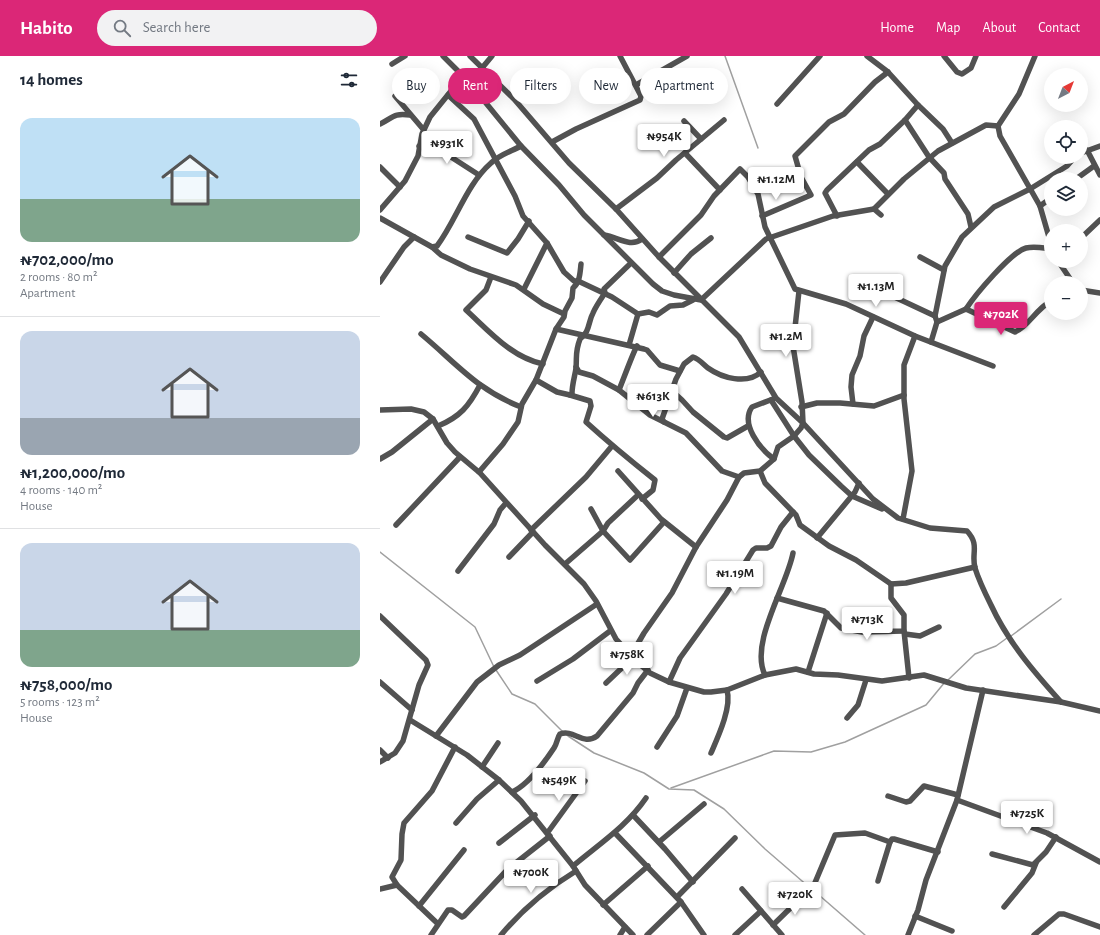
<!DOCTYPE html>
<html lang="en">
<head>
<meta charset="utf-8">
<style>
  :root { --surface:#fff; --page:#f2f2f3; --text:#1f2937; --muted:#747a83; --line:#e0e1e3; --accent:#db2777 }
  body { margin:0; font-family:"Alegreya Sans",sans-serif; background:var(--page); color:var(--text); height:100vh; display:flex; flex-direction:column; font-size:15px; white-space:nowrap }
  * { box-sizing:border-box; margin:0 }
  p { font-size:13px; color:var(--muted) }
  .icon { flex:none; width:22px; height:22px; fill:none; stroke:currentColor; stroke-width:2; stroke-linecap:round; stroke-linejoin:round }
  .map { position:relative; flex:1; overflow:hidden }
  .sheet { display:flex; flex-direction:column; background:var(--surface); width:380px }
  .sheet>* { flex:none }
  .guide { position:absolute; left:12px; top:12px; width:380px; height:36px; display:flex; gap:8px }
  .needle { width:26px; rotate:42deg }
  .controls { position:absolute; left:664px; top:12px; display:grid; gap:8px }
  .controls a { display:grid; place-items:center; width:44px; height:44px; border-radius:50%; background:var(--surface); box-shadow:0 4px 16px #0002; font-size:20px }
  .price { position:absolute; translate:-50% -34px; padding:0 9px; border-radius:4px; background:#fff; color:#222; font-size:13px; line-height:26px; filter:drop-shadow(0 1px 2px #0008) }
  .price::after { content:''; position:absolute; left:50%; top:24px; width:12px; height:9px; margin-left:-6px; background:inherit; clip-path:polygon(0 0,100% 0,50% 100%) }
  .price.on { background:var(--accent); color:#fff }
  ul { padding:0; list-style:none }
  li { display:grid; align-content:center; gap:8px; height:212px; padding:0 20px }
  li+li { border-top:1px solid var(--line) }
  li span { display:grid; place-items:center; height:124px; border-radius:12px; color:#555 }
  li>.icon { margin-inline-start:auto }
  span .icon { width:72px; height:72px; fill:#fffc; stroke-width:1 }
  li b { font-size:17px }
  h2 { display:flex; justify-content:space-between; align-items:center; height:48px; padding:0 20px; font-size:17px }
  .tag { padding:0 14px; border-radius:18px; background:var(--surface); box-shadow:0 4px 16px #0002; font-size:14px; line-height:36px }
  .tag.on { background:var(--accent); color:#fff }
  header { display:flex; align-items:center; gap:24px; box-sizing:border-box; height:56px; padding:0 20px; background:var(--accent); color:#fff }
  header strong { font-size:19px }
  nav { display:flex; gap:22px; margin-inline-start:auto; font-size:14px }
  .search { width:280px; height:36px; background:var(--page); display:flex; align-items:center; gap:10px; box-sizing:border-box; padding:0 14px; border-radius:22px; color:var(--muted); font-size:15px }
  main { display:flex; flex:1; min-height:0 }
  .map>svg:first-child { display:block }
</style>
</head>
<body>
<header>
<strong>Habito</strong>
<div class="search"><svg class="icon" aria-label="search" viewBox="0 0 24 24"><circle cx="10" cy="10" r="6"/><path d="M15 15l6 6"/></svg>Search here</div>
<nav><a>Home</a><a>Map</a><a>About</a><a>Contact</a></nav>
</header>
<main>
<section class="sheet">
<h2>14 homes<svg class="icon" aria-label="filters" viewBox="0 0 24 24"><path d="M4 7h16M4 17h16"/><circle cx="9" cy="7" r="2"/><circle cx="15" cy="17" r="2"/></svg></h2>
<ul>
<li><span style="background:linear-gradient(#bfe0f5 65%,#7fa58c 0)"><svg class="icon" aria-label="home" viewBox="0 0 24 24"><path d="M3 11l9-7 9 7M6 9v11h12V9"/></svg></span><div><b>₦702,000/mo</b><p>2 rooms · 80 m²</p><p>Apartment</p></div></li>
<li><span style="background:linear-gradient(#c9d6e8 70%,#9aa5b1 0)"><svg class="icon" aria-label="home" viewBox="0 0 24 24"><path d="M3 11l9-7 9 7M6 9v11h12V9"/></svg></span><div><b>₦1,200,000/mo</b><p>4 rooms · 140 m²</p><p>House</p></div></li>
<li><span style="background:linear-gradient(#c9d6e8 70%,#7fa58c 0)"><svg class="icon" aria-label="home" viewBox="0 0 24 24"><path d="M3 11l9-7 9 7M6 9v11h12V9"/></svg></span><div><b>₦758,000/mo</b><p>5 rooms · 123 m²</p><p>House</p></div></li>
</ul>
</section>
<div class="map">
<svg width="720" height="879" viewBox="0 0 720 879">
  <rect width="100%" height="100%" fill="#fff"/>
  <g fill="none" stroke-linecap="round" stroke-linejoin="round">
    <g stroke="#a0a0a0" stroke-width="1.5">
      <path d="M 345,0 L 378,92"/>
      <path d="M 0,496 L 95,571 L 114,611"/>
      <path d="M 631,580 L 681,543"/>
      <path d="M 116,614 L 132,638 L 155,648 L 183,676"/>
      <path d="M 568,624 L 595,598 L 616,590 L 627,582"/>
      <path d="M 188,680 L 214,697 L 264,717 L 289,733 L 314,734 L 344,753 L 385,793 L 429,831"/>
      <path d="M 291,732 L 394,695 L 431,696 L 465,686 L 546,649 L 565,626"/>
      <path d="M 432,833 L 485,879"/>
    </g>
    <g stroke="#525252" stroke-width="5.5">
      <path d="M 63,0 L 88,25 L 141,90 L 179,129 L 204,159 L 273,228 L 282,235 L 294,239 L 321,244 L 386,183 L 453,160 L 494,153 L 524,123 L 558,95 L 606,69 L 618,70"/>
      <path d="M 90,0 L 134,43 L 189,107 L 236,153 L 279,201 L 359,281 L 396,342 L 423,367 L 493,443 L 518,462 L 550,472 L 587,475 C 600,489 591,497 595,512 C 599,525 605,537 611,549 C 628,586 654,616 681,646"/>
      <path d="M 487,0 L 508,16 L 538,49 L 563,73 L 572,87"/>
      <path d="M 564,0 L 577,16 L 582,18 L 591,12 L 596,0"/>
      <path d="M 655,0 L 639,38 L 618,70 L 620,80 L 660,150 L 671,188"/>
      <path d="M 12,8 L 25,0"/>
      <path d="M 256,29 L 307,0"/>
      <path d="M 68,39 L 94,63 L 135,140 L 143,160 L 167,187 L 184,216 L 194,225 L 198,225 L 232,241 L 258,258 L 269,256 L 277,259 L 290,250 L 303,249 L 313,244"/>
      <path d="M 15,40 L 43,73"/>
      <path d="M 397,48 L 440,0"/>
      <path d="M 525,64 L 549,101 L 564,117 L 565,123 L 588,158 L 591,171"/>
      <path d="M 304,65 L 321,83"/>
      <path d="M 0,68 C 14,61 13,57 30,59"/>
      <path d="M 172,86 L 196,73 L 260,44 L 261,40 L 240,0"/>
      <path d="M 39,90 L 71,101 L 99,119"/>
      <path d="M 707,94 L 720,119"/>
      <path d="M 305,97 L 340,134"/>
      <path d="M 701,97 L 720,90"/>
      <path d="M 477,106 L 508,138"/>
      <path d="M 0,111 L 20,131"/>
      <path d="M 696,123 L 714,110"/>
      <path d="M 660,150 L 671,142"/>
      <path d="M 236,153 L 277,122 L 296,104 L 344,64"/>
      <path d="M 494,153 L 501,159"/>
      <path d="M 0,154 L 25,125 L 38,100 L 42,78 L 50,61 L 71,35 L 84,26 L 88,25 L 102,12 L 112,0"/>
      <path d="M 382,160 L 431,139 L 421,121 L 415,100 L 449,66 L 464,58 L 495,26 L 508,16"/>
      <path d="M 457,160 L 445,137 L 447,134 L 489,94 L 500,88 L 525,64 L 538,49"/>
      <path d="M 0,162 L 52,191 L 57,190 C 77,163 86,129 111,107 C 119,99 132,95 141,90"/>
      <path d="M 224,179 C 238,181 250,192 262,183"/>
      <path d="M 88,181 L 127,197 L 138,183 L 149,165"/>
      <path d="M 701,182 L 720,164"/>
      <path d="M 52,191 L 61,199 L 90,213 L 136,229 L 163,248 L 184,258"/>
      <path d="M 279,201 L 321,159 L 334,140 L 360,113 L 368,121 L 378,138 L 385,171 L 415,233 L 466,248 L 535,280 L 613,310"/>
      <path d="M 540,201 L 564,214"/>
      <path d="M 678,205 L 693,227"/>
      <path d="M 294,217 L 311,198 L 331,182"/>
      <path d="M 111,221 L 106,234 L 86,254 C 109,275 131,301 163,308"/>
      <path d="M 0,226 L 24,191 L 34,181"/>
      <path d="M 491,230 L 555,260"/>
      <path d="M 144,233 L 167,187"/>
      <path d="M 701,234 L 720,237"/>
      <path d="M 586,253 C 595,239 631,196 646,192 C 655,190 663,192 671,193"/>
      <path d="M 557,266 L 586,253 L 635,276 C 648,271 656,253 671,245"/>
      <path d="M 176,273 L 264,293 L 267,294 L 280,309 L 300,315"/>
      <path d="M 41,278 C 76,307 97,334 141,351"/>
      <path d="M 551,286 L 557,266 L 555,260 L 565,210 L 582,181 L 614,151 L 650,133 L 687,110 L 695,101"/>
      <path d="M 249,289 L 258,258"/>
      <path d="M 257,290 C 254,294 242,327 239,334 L 270,359 L 284,366"/>
      <path d="M 196,311 L 199,316 L 213,320 L 239,334"/>
      <path d="M 156,324 L 177,336 L 190,339 L 192,338 C 192,328 195,320 196,312 C 197,299 195,296 200,283 C 210,276 208,266 213,257 C 216,250 221,243 225,237 L 224,233 L 251,207"/>
      <path d="M 292,335 L 302,344 L 313,356 L 344,381 L 347,382 L 368,370"/>
      <path d="M 190,339 L 210,345 L 211,350 L 206,366 C 228,386 251,405 275,424 L 273,434 L 262,443"/>
      <path d="M 393,343 L 372,351 C 360,368 380,393 394,403"/>
      <path d="M 391,344 L 414,380 L 429,399 L 461,430 L 472,440 L 502,453"/>
      <path d="M 473,348 L 471,331 L 472,319 L 480,300 L 484,280 L 493,261"/>
      <path d="M 421,351 L 437,347 L 460,347 L 494,350 L 524,339"/>
      <path d="M 0,354 L 31,353 L 44,356 L 53,363 L 67,387 L 75,396 L 100,417 L 165,489 L 204,528 L 216,545 L 236,583 L 257,606 L 270,617 L 289,626 L 324,636 L 331,636 L 347,634 L 385,619 L 416,613 L 434,618 L 458,619 L 502,625 L 544,619 L 586,632 L 681,646 L 720,655"/>
      <path d="M 58,370 C 80,361 89,350 100,329"/>
      <path d="M 0,403 L 12,396 L 53,363"/>
      <path d="M 238,415 L 281,463 L 316,491"/>
      <path d="M 380,415 L 385,427 L 416,459 L 420,469 L 449,490 L 476,504 L 511,528 L 526,527 L 595,511"/>
      <path d="M 99,416 L 123,388 L 138,366 L 142,348 L 156,324 L 176,273 L 184,261 L 185,255 L 192,242 L 193,232 C 200,226 200,217 201,208"/>
      <path d="M 359,421 L 342,415 L 306,377 L 284,366 L 282,363 L 296,323 L 304,308 L 313,301 C 319,303 323,308 328,312 C 342,322 367,329 381,316"/>
      <path d="M 211,453 L 223,475 L 250,504 L 284,466"/>
      <path d="M 523,463 L 532,415 L 524,343 L 524,309 L 535,280"/>
      <path d="M 16,469 L 80,401"/>
      <path d="M 151,474 L 206,421 L 232,390"/>
      <path d="M 437,482 L 475,436 L 479,427"/>
      <path d="M 129,501 L 153,476"/>
      <path d="M 185,508 L 223,475 L 228,467 L 258,439"/>
      <path d="M 78,515 L 114,468 L 120,454 L 126,447"/>
      <path d="M 397,542 L 444,555 L 461,572 L 482,576 L 524,575 L 524,559 L 511,542 L 511,528"/>
      <path d="M 0,560 L 46,604 L 48,609 L 39,629 L 23,685 L 15,697 L 0,706"/>
      <path d="M 524,575 L 529,622"/>
      <path d="M 525,578 L 540,580 L 559,571"/>
      <path d="M 428,616 L 447,557"/>
      <path d="M 385,619 C 369,587 407,530 413,497"/>
      <path d="M 157,625 L 193,603 L 230,575"/>
      <path d="M 0,626 L 32,654"/>
      <path d="M 289,626 L 300,602 L 346,538 L 373,494 L 376,492 L 387,492 L 391,490 L 401,471 L 413,456"/>
      <path d="M 226,627 L 246,608 L 264,577 L 292,537 L 316,491 L 347,444 L 359,421 L 364,417 L 380,415 L 394,403 L 398,391 L 414,380 L 421,372 L 423,367 L 422,346 L 413,290 L 419,235"/>
      <path d="M 467,662 L 478,649 L 486,624"/>
      <path d="M 30,664 L 87,699 L 119,724 L 141,745 L 193,810 L 205,829 L 253,879"/>
      <path d="M 56,680 L 97,626 L 119,609 L 140,599 L 217,548"/>
      <path d="M 277,691 L 297,660 L 307,632"/>
      <path d="M 0,694 L 8,702"/>
      <path d="M 331,697 C 338,681 352,651 347,634"/>
      <path d="M 102,711 L 118,687"/>
      <path d="M 132,736 C 148,729 164,707 174,692 C 177,688 177,682 180,678 C 194,673 203,690 217,680 L 253,637 L 258,627 L 268,614"/>
      <path d="M 508,740 L 526,746 L 530,745 L 544,730 L 578,739"/>
      <path d="M 577,744 L 667,777 L 720,806"/>
      <path d="M 253,759 L 285,793 L 313,826"/>
      <path d="M 76,767 L 97,743 L 119,724"/>
      <path d="M 168,776 L 205,725"/>
      <path d="M 235,777 L 301,846 L 324,879"/>
      <path d="M 279,786 L 324,748"/>
      <path d="M 119,787 L 155,759"/>
      <path d="M 612,798 L 653,809 L 666,796 L 676,781"/>
      <path d="M 193,810 C 219,788 247,770 266,742"/>
      <path d="M 498,825 L 510,786"/>
      <path d="M 0,833 L 17,829"/>
      <path d="M 362,833 L 402,879"/>
      <path d="M 297,841 L 355,782"/>
      <path d="M 223,849 L 268,810"/>
      <path d="M 39,850 L 84,794"/>
      <path d="M 624,851 L 652,817 L 656,807"/>
      <path d="M 535,860 L 572,875"/>
      <path d="M 57,867 L 17,829 L 12,821 L 21,804 L 22,778 L 24,767 L 52,735 L 75,691"/>
      <path d="M 393,869 L 434,829 L 455,779 L 485,777 L 510,786 L 512,783 L 514,783 L 558,796"/>
      <path d="M 51,879 L 68,854 L 72,854 L 82,861 L 84,860 L 128,813 L 170,780"/>
      <path d="M 121,879 C 142,854 168,832 196,815"/>
      <path d="M 240,879 L 245,871"/>
      <path d="M 267,879 L 301,846"/>
      <path d="M 355,879 L 381,855"/>
      <path d="M 528,879 L 538,854 L 546,824 L 577,744 L 603,634"/>
      <path d="M 654,879 L 679,858 L 684,858 L 720,871"/>
    </g>
  </g>
</svg>
<div class="controls">
<a><svg class="needle" viewBox="-14 -14 28 28"><path d="M0-13l5 13h-10z" fill="#e53935"/><path d="M0 13l5-13h-10z" fill="#747a83"/></svg></a>
<a><svg class="icon" aria-label="locate" viewBox="0 0 24 24"><circle cx="12" cy="12" r="6"/><path d="M12 2v4M12 18v4M2 12h4M18 12h4"/></svg></a>
<a><svg class="icon" aria-label="layers" viewBox="0 0 24 24"><path d="M12 4l9 5-9 5-9-5zM3 14l9 5 9-5"/></svg></a>
<a>+</a>
<a>−</a>
</div>
<b class="price" style="left:284px;top:102px">₦954K</b>
<b class="price" style="left:67px;top:109px">₦931K</b>
<b class="price" style="left:396px;top:145px">₦1.12M</b>
<b class="price" style="left:496px;top:252px">₦1.13M</b>
<b class="price on" style="left:621px;top:280px">₦702K</b>
<b class="price" style="left:406px;top:302px">₦1.2M</b>
<b class="price" style="left:273px;top:362px">₦613K</b>
<b class="price" style="left:355px;top:539px">₦1.19M</b>
<b class="price" style="left:487px;top:585px">₦713K</b>
<b class="price" style="left:247px;top:620px">₦758K</b>
<b class="price" style="left:179px;top:746px">₦549K</b>
<b class="price" style="left:647px;top:779px">₦725K</b>
<b class="price" style="left:151px;top:838px">₦700K</b>
<b class="price" style="left:415px;top:860px">₦720K</b>
<div class="guide">
<a class="tag">Buy</a>
<a class="tag on">Rent</a>
<a class="tag">Filters</a>
<a class="tag">New</a>
<a class="tag">Apartment</a>
</div>
</div>
</main>
</body>
</html>
